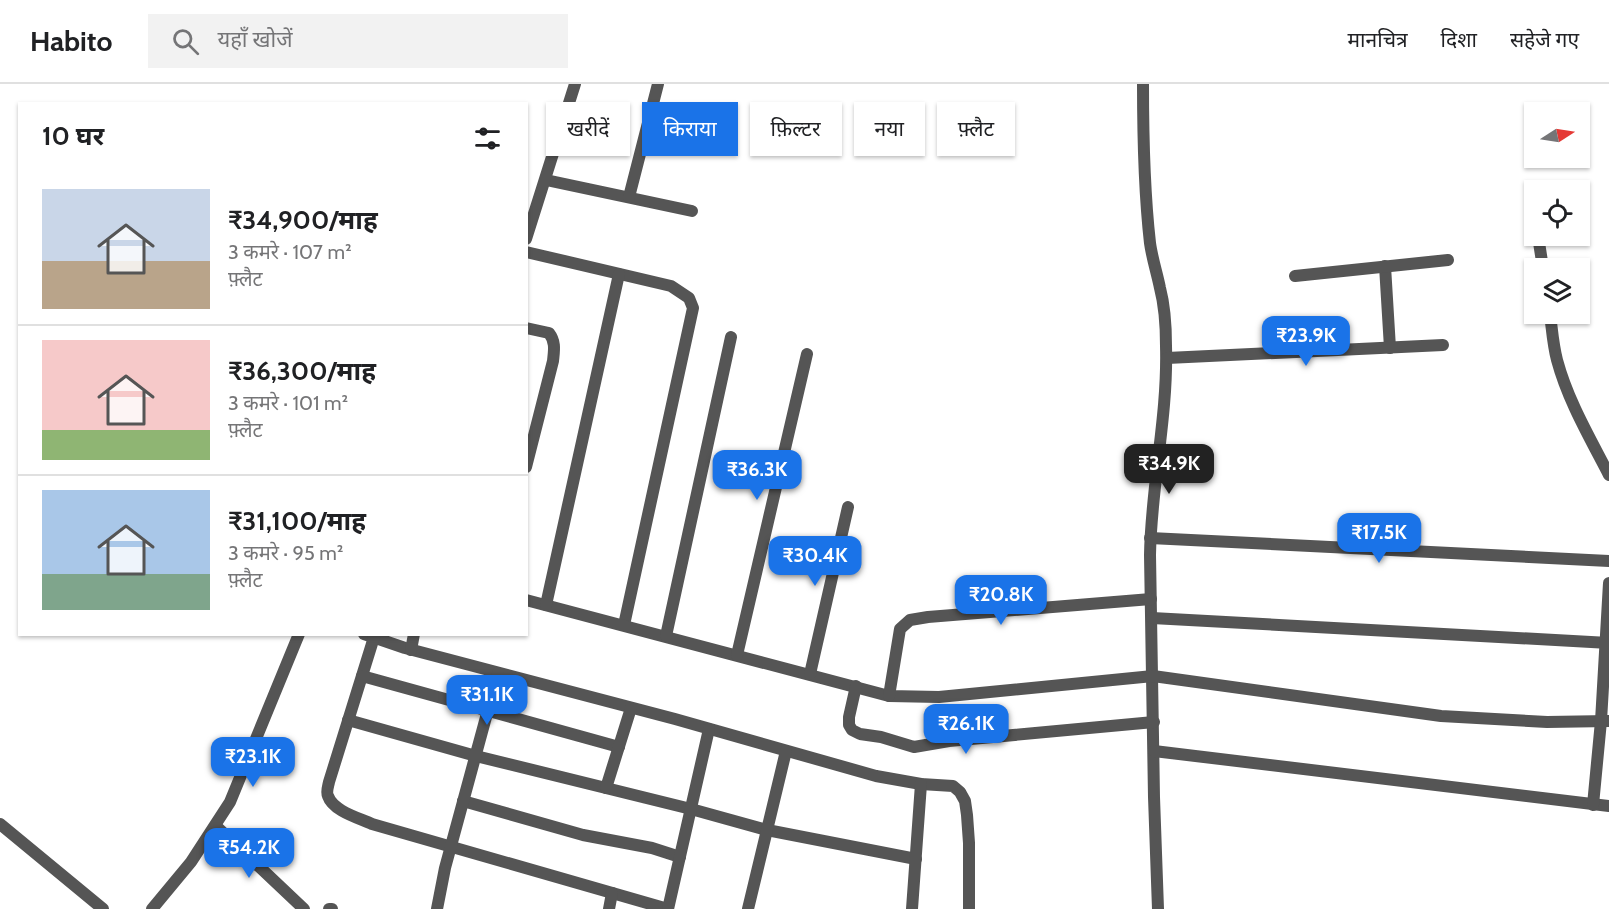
<!DOCTYPE html>
<html lang="hi">
<head>
<meta charset="utf-8">
<style>
  :root { --surface:#fff; --page:#f2f2f2; --text:#202124; --muted:#757577; --line:#e0e0e0; --accent:#1a73e8 }
  body { margin:0; font-family:Cabin,"Noto Sans Devanagari",sans-serif; background:var(--page); color:var(--text); height:100vh; display:flex; flex-direction:column; font-size:22px; white-space:nowrap }
  * { box-sizing:border-box; margin:0 }
  p { font-size:20px; color:var(--muted) }
  .icon { flex:none; width:33px; height:33px; fill:none; stroke:currentColor; stroke-width:2; stroke-linecap:round; stroke-linejoin:round }
  .map { position:relative; flex:1; overflow:hidden }
  .sheet { position:absolute; left:18px; top:18px; width:510px; height:534px; display:flex; flex-direction:column; background:var(--surface); border-radius:0px; box-shadow:0 2px 4px #0004 }
  .sheet>* { flex:none }
  .hud { position:absolute; left:546px; top:18px; width:570px; height:54px; display:flex; gap:12px }
  .needle { width:39px; rotate:78deg }
  .controls { position:absolute; left:1524px; top:18px; display:grid; gap:12px }
  .controls a { display:grid; place-items:center; width:66px; height:66px; border-radius:0px; background:var(--surface); box-shadow:0 2px 4px #0004; font-size:30px }
  .price { position:absolute; translate:-50% -51px; padding:0 14px; border-radius:12px; background:var(--accent); color:#fff; font-size:20px; line-height:39px; filter:drop-shadow(0 2px 3px #0008) }
  .price::after { content:''; position:absolute; left:50%; top:36px; width:18px; height:14px; margin-left:-9px; background:inherit; clip-path:polygon(0 0,100% 0,50% 100%) }
  .price.active { background:#222; color:#fff }
  ul { padding:0; list-style:none }
  li { display:flex; align-items:center; gap:18px; height:150px; padding:0 24px }
  li+li { border-top:2px solid var(--line) }
  li span { display:grid; place-items:center; flex:none; width:168px; height:120px; border-radius:0px; color:#555 }
  li>.icon { margin-inline-start:auto }
  span .icon { width:72px; height:72px; fill:#fffc; stroke-width:1 }
  li b { font-size:26px }
  h2 { display:flex; justify-content:space-between; align-items:center; height:72px; padding:0 24px; font-size:26px }
  .pill { padding:0 21px; border-radius:0px; background:var(--surface); box-shadow:0 2px 4px #0004; font-size:21px; line-height:54px }
  .pill.active { background:var(--accent); color:#fff }
  header { display:flex; align-items:center; gap:36px; box-sizing:border-box; height:84px; padding:0 30px; background:var(--surface); border-bottom:2px solid var(--line) }
  header strong { font-size:28px }
  nav { display:flex; gap:33px; margin-inline-start:auto; font-size:21px }
  .search { width:420px; height:54px; background:var(--page); display:flex; align-items:center; gap:15px; box-sizing:border-box; padding:0 21px; border-radius:0px; color:var(--muted); font-size:22px }
  .map>svg:first-child { display:block }
</style>
</head>
<body>
<header>
<strong>Habito</strong>
<div class="search"><svg class="icon" aria-label="search" viewBox="0 0 24 24"><circle cx="10" cy="10" r="6"/><path d="M15 15l6 6"/></svg>यहाँ खोजें</div>
<nav><a>मानचित्र</a><a>दिशा</a><a>सहेजे गए</a></nav>
</header>
<div class="map">
<svg width="1609" height="825" viewBox="0 0 1609 825">
  <rect width="100%" height="100%" fill="#fff"/>
  <g fill="none" stroke-linecap="round" stroke-linejoin="round">
    <g stroke="#555" stroke-width="12">
      <path d="M 1143,0 C 1143,53 1144,106 1150,159 C 1152,174 1157,189 1160,204 C 1165,223 1166,243 1166,262 C 1168,333 1151,401 1150,471 L 1154,713 L 1158,825"/>
      <path d="M 546,96 L 692,127"/>
      <path d="M 629,113 L 658,0"/>
      <path d="M 1534,129 L 1534,131"/>
      <path d="M 1538,152 L 1543,184"/>
      <path d="M 526,155 L 575,0"/>
      <path d="M 526,168 L 671,202 L 689,214 L 693,224 L 624,541"/>
      <path d="M 1385,182 L 1390,264"/>
      <path d="M 1295,192 L 1448,176"/>
      <path d="M 1550,230 C 1552,245 1553,261 1557,276 C 1568,317 1590,354 1609,391"/>
      <path d="M 526,244 L 549,249 C 556,258 554,267 553,277 L 526,383"/>
      <path d="M 1167,274 L 1443,261"/>
      <path d="M 1150,454 L 1609,477"/>
      <path d="M 526,516 L 889,612 L 939,613 L 1153,592 L 1441,632 L 1547,638 L 1609,637"/>
      <path d="M 546,521 L 619,190"/>
      <path d="M 1152,534 L 1609,559"/>
      <path d="M 364,550 L 405,564 L 675,635 L 876,692 L 921,700 L 953,702 L 960,708 L 965,717 L 967,731 L 969,759 L 969,825"/>
      <path d="M 375,550 L 329,698 C 328,703 326,708 328,712 C 333,727 359,734 372,740 L 668,825"/>
      <path d="M 666,552 L 731,253"/>
      <path d="M 411,566 L 414,550"/>
      <path d="M 737,571 L 807,270"/>
      <path d="M 810,590 L 848,423"/>
      <path d="M 362,592 L 619,663"/>
      <path d="M 856,602 L 849,633 L 849,641 L 852,646 L 860,650 L 881,653 L 914,663 L 949,657 L 1154,638"/>
      <path d="M 889,612 L 900,545 L 910,536 L 928,533 L 1151,515"/>
      <path d="M 348,636 L 476,672 L 691,725 L 767,746 L 916,775"/>
      <path d="M 1154,667 L 1609,722"/>
      <path d="M 606,704 L 631,624"/>
      <path d="M 463,717 L 583,751 L 652,764 L 680,773"/>
      <path d="M 1593,721 L 1601,637 L 1609,499"/>
      <path d="M 0,740 L 103,825"/>
      <path d="M 216,742 L 304,825"/>
      <path d="M 152,825 L 191,778 L 230,718 L 299,550"/>
      <path d="M 329,825 L 332,825"/>
      <path d="M 437,825 L 445,784 L 498,589"/>
      <path d="M 609,825 L 612,809"/>
      <path d="M 668,825 L 709,645"/>
      <path d="M 748,825 L 786,667"/>
      <path d="M 912,825 L 921,700"/>
    </g>
  </g>
</svg>
<div class="controls">
<a><svg class="needle" viewBox="-14 -14 28 28"><path d="M0-13l5 13h-10z" fill="#e53935"/><path d="M0 13l5-13h-10z" fill="#757577"/></svg></a>
<a><svg class="icon" aria-label="locate" viewBox="0 0 24 24"><circle cx="12" cy="12" r="6"/><path d="M12 2v4M12 18v4M2 12h4M18 12h4"/></svg></a>
<a><svg class="icon" aria-label="layers" viewBox="0 0 24 24"><path d="M12 4l9 5-9 5-9-5zM3 14l9 5 9-5"/></svg></a>
</div>
<b class="price" style="left:1306px;top:283px">₹23.9K</b>
<b class="price active" style="left:1169px;top:411px">₹34.9K</b>
<b class="price" style="left:757px;top:417px">₹36.3K</b>
<b class="price" style="left:1379px;top:480px">₹17.5K</b>
<b class="price" style="left:815px;top:503px">₹30.4K</b>
<b class="price" style="left:1001px;top:542px">₹20.8K</b>
<b class="price" style="left:487px;top:642px">₹31.1K</b>
<b class="price" style="left:966px;top:671px">₹26.1K</b>
<b class="price" style="left:253px;top:704px">₹23.1K</b>
<b class="price" style="left:249px;top:795px">₹54.2K</b>
<div class="hud">
<a class="pill">खरीदें</a>
<a class="pill active">किराया</a>
<a class="pill">फ़िल्टर</a>
<a class="pill">नया</a>
<a class="pill">फ़्लैट</a>
</div>
<section class="sheet">
<h2>10 घर<svg class="icon" aria-label="filters" viewBox="0 0 24 24"><path d="M4 7h16M4 17h16"/><circle cx="9" cy="7" r="2"/><circle cx="15" cy="17" r="2"/></svg></h2>
<ul>
<li><span style="background:linear-gradient(#c9d6e8 60%,#b9a48a 0)"><svg class="icon" aria-label="home" viewBox="0 0 24 24"><path d="M3 11l9-7 9 7M6 9v11h12V9"/></svg></span><div><b>₹34,900/माह</b><p>3 कमरे · 107 m²</p><p>फ़्लैट</p></div></li>
<li><span style="background:linear-gradient(#f6c9c9 75%,#8fb573 0)"><svg class="icon" aria-label="home" viewBox="0 0 24 24"><path d="M3 11l9-7 9 7M6 9v11h12V9"/></svg></span><div><b>₹36,300/माह</b><p>3 कमरे · 101 m²</p><p>फ़्लैट</p></div></li>
<li><span style="background:linear-gradient(#a9c7e8 70%,#7fa58c 0)"><svg class="icon" aria-label="home" viewBox="0 0 24 24"><path d="M3 11l9-7 9 7M6 9v11h12V9"/></svg></span><div><b>₹31,100/माह</b><p>3 कमरे · 95 m²</p><p>फ़्लैट</p></div></li>
</ul>
</section>
</div>
</body>
</html>
